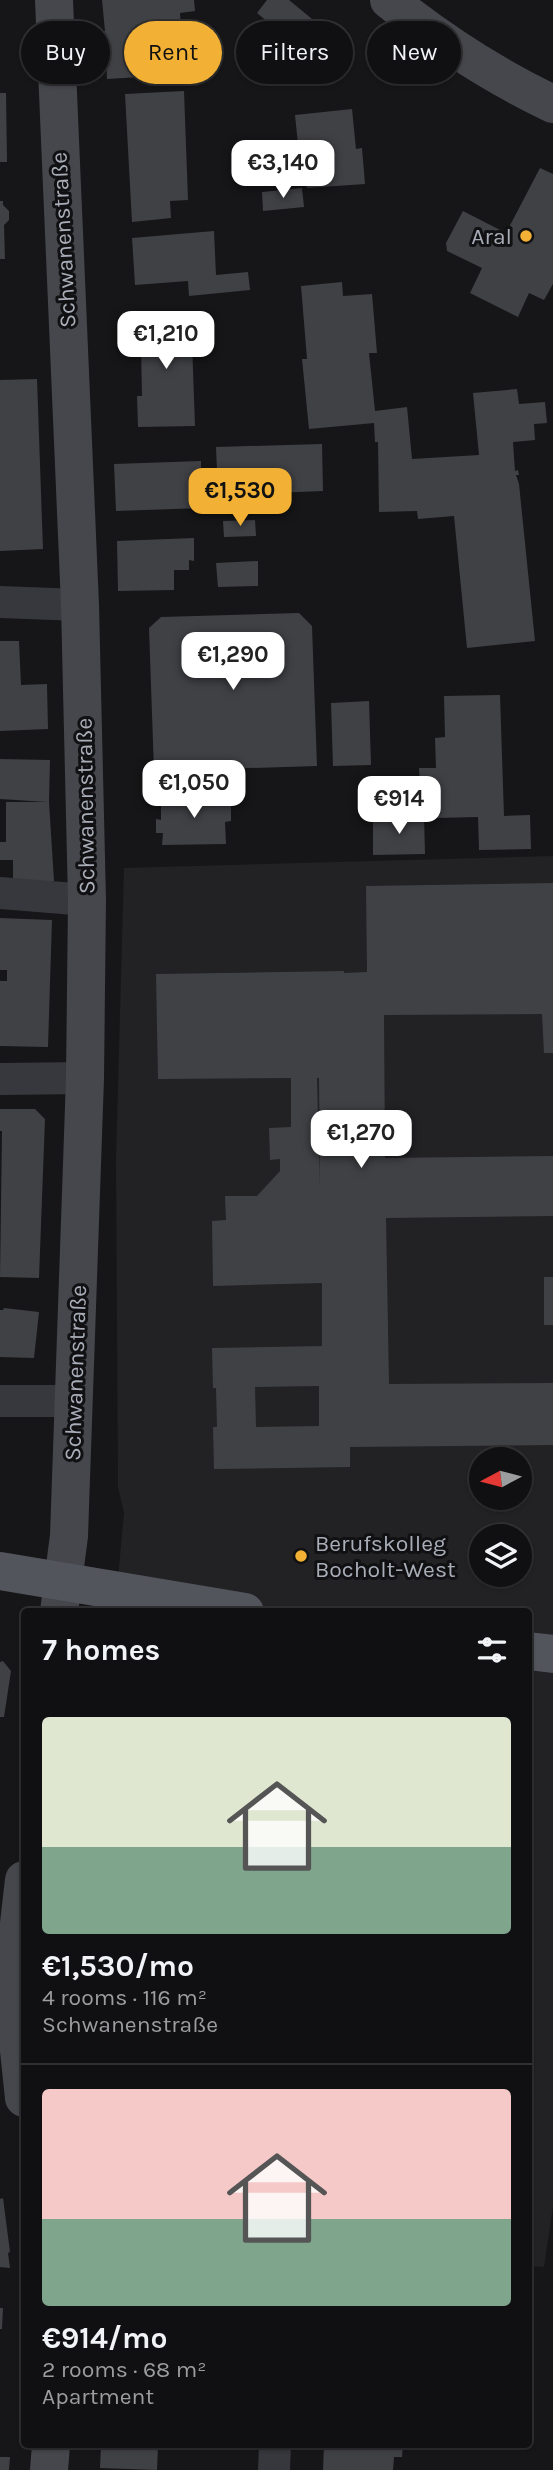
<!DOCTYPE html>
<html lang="en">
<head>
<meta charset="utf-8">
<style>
  :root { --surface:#101012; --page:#1e1e20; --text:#f1f3f6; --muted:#9c9d9f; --line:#303032; --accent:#f2b134 }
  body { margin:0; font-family:Karla,sans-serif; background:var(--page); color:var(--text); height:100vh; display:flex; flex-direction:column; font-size:26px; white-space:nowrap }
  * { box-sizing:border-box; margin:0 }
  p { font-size:23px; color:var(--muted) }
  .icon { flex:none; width:38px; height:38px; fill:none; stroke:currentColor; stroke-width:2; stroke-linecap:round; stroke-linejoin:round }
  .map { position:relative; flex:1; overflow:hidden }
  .panel { position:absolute; left:21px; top:1608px; width:511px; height:840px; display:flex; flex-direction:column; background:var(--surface); border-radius:7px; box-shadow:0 2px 5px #0004,0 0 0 2px var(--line) }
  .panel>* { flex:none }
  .banner { position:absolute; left:21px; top:21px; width:511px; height:63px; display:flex; gap:14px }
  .needle { width:46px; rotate:263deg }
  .buttons { position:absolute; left:469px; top:1447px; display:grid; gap:14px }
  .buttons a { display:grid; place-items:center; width:63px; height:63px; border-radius:50%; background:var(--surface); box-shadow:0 2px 5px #0004,0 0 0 2px var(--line); font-size:35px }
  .price { position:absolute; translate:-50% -60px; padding:0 16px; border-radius:14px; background:#fff; color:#222; font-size:23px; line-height:46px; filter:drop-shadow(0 2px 4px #0008) }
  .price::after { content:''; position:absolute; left:50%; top:42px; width:21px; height:16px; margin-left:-10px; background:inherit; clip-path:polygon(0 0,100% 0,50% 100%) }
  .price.on { background:var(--accent); color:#111 }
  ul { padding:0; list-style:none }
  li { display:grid; align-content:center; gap:14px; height:371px; padding:0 21px }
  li+li { border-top:2px solid var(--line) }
  li span { display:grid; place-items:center; height:217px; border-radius:7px; color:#555 }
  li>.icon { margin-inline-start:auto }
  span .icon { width:126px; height:126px; fill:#fffc; stroke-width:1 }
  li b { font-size:30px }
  h2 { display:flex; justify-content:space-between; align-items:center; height:84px; padding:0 21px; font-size:30px }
  .tag { padding:0 24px; border-radius:32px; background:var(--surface); box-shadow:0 2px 5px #0004,0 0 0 2px var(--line); font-size:24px; line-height:63px }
  .tag.on { background:var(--accent); color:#111 }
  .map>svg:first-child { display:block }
</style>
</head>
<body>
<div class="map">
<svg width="553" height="2470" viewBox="0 0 553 2470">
  <rect width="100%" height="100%" fill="#161618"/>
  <path fill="#222225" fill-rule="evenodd" d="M 553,856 L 553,2206 L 544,2267 L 528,2266 L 528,1612 L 115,1612 L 124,1513 L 118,1487 L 116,1160 L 124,868 ZM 481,1460 L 520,1460 L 520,1498 L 481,1498 ZM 481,1536 L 520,1536 L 520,1575 L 481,1575 Z"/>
  <g fill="#404145" fill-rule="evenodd">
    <path d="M 102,0 L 194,0 L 195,11 L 180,13 L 181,28 L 161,30 L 162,36 L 153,37 L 154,53 L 139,55 L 140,77 L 107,79 L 105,36 L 102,36 L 102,32 L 105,31 Z"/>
    <path d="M 267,0 L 289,0 L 346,47 L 327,71 L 257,13 Z"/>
    <path d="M 184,91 L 188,200 L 170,201 L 171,218 L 132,222 L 125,94 Z"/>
    <path d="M 0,93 L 6,93 L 7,162 L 0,162 Z"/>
    <path d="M 352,109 L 356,149 L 362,148 L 365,184 L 307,188 L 304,153 L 299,154 L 295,115 Z"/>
    <path d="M 540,168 L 553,174 L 553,284 L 544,300 L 529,293 L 518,317 L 470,293 L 482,268 L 447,251 L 446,243 L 463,211 L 506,233 Z"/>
    <path d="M 302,188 L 304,207 L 263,211 L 262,192 Z"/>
    <path d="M 0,201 L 3,201 L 3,205 L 9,211 L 9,220 L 4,225 L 5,259 L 0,259 Z"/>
    <path d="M 214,231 L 216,275 L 248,272 L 250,290 L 189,296 L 188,281 L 135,285 L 132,238 Z"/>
    <path d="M 342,282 L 343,296 L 372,294 L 377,353 L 369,353 L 375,411 L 407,407 L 412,459 L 479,455 L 473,393 L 517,389 L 519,404 L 545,402 L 547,423 L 534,424 L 535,440 L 513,442 L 515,471 L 518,470 L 519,475 L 516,475 L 519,484 L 535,641 L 467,648 L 454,516 L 418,519 L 417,511 L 379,512 L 378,442 L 375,442 L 374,423 L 309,429 L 302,359 L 307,359 L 301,286 Z"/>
    <path d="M 191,314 L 195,426 L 138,427 L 137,396 L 142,396 L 141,348 L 136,348 L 135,316 Z"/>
    <path d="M 37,379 L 43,549 L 0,551 L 0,380 Z"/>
    <path d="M 322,444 L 323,491 L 220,495 L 219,498 L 202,499 L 203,508 L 116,511 L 114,464 L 201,461 L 201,471 L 217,471 L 216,447 Z"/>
    <path d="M 255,520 L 256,536 L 224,537 L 223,521 Z"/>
    <path d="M 194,538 L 194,561 L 189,560 L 189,570 L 174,570 L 174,590 L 118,591 L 117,541 Z"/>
    <path d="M 258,561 L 258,586 L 218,587 L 216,563 Z"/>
    <path d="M 299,613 L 312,626 L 317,766 L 154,771 L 149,628 L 161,617 Z"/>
    <path d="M 0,641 L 19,641 L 21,685 L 47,684 L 48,729 L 0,731 Z"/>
    <path d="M 500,695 L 504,816 L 530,815 L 531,849 L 479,850 L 478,817 L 437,818 L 437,788 L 420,789 L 419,768 L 436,768 L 435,738 L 445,737 L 444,696 Z"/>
    <path d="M 369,701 L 371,765 L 333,766 L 331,703 Z"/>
    <path d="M 0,759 L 50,760 L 49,802 L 54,881 L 13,881 L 13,860 L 0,860 L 0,842 L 6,842 L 6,802 L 47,802 L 0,799 Z"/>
    <path d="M 231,795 L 231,821 L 225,822 L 226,844 L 162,845 L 163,833 L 156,833 L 156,819 L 161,820 L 161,796 Z"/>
    <path d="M 424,816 L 425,854 L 373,855 L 373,817 Z"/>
    <path d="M 553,883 L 553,1053 L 544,1053 L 542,1014 L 384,1015 L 385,1158 L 553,1156 L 553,1216 L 386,1218 L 389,1384 L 553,1383 L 553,1445 L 350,1447 L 350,1467 L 214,1469 L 213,1427 L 217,1427 L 216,1388 L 213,1388 L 212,1348 L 322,1346 L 322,1283 L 213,1286 L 212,1221 L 226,1220 L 225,1196 L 257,1196 L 280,1171 L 280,1159 L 270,1160 L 269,1128 L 291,1127 L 291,1078 L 158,1079 L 156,974 L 344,971 L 344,973 L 367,972 L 366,886 ZM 317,1078 L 319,1078 L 320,1187 ZM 319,1386 L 319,1426 L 256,1427 L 255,1387 Z"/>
    <path d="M 0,918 L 52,920 L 48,1047 L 0,1046 L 0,981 L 7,981 L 7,970 L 0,970 Z"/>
    <path d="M 0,1109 L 35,1109 L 45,1119 L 39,1278 L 0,1277 L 2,1131 L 0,1131 Z"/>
    <rect x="544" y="1277" width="9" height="48"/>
    <path d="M 4,1308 L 39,1312 L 34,1358 L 0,1357 L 0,1310 L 3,1310 Z"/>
    <path d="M 3,1661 L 11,1671 L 4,1717 L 0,1717 L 0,1662 Z"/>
    <path d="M 3,2198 L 10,2252 L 8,2253 L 10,2268 L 0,2267 L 0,2199 Z"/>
    <path d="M 0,2308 L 3,2308 L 2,2329 L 0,2329 Z"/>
    <path d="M 101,2445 L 158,2445 L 157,2470 L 100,2468 Z"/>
    <path d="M 324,2445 L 403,2445 L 402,2457 L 394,2457 L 393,2470 L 323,2470 Z"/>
    <path d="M 0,2457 L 10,2457 L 9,2470 L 0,2470 Z"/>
  </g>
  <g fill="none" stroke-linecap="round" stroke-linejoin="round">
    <g stroke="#37383d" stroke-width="32">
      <path d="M 0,602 L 80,605"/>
      <path d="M 0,893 L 87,900"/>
      <path d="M 0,1079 L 85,1078"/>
      <path d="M 0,1401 L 74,1401"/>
      <path d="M 274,2470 L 275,2445"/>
    </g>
    <g stroke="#45474d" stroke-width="38">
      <path d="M 54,0 L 80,605 L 87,900 L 85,1078 L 69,1536 L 59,1612"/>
      <path d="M 389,0 C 440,41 494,76 553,104"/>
      <path d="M 24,1880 L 18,1932 L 16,2022 L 24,2098"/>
      <path d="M 49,2470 L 51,2445"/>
    </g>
    <g stroke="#53555c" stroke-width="38">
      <path d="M 0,1571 L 245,1612"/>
      <path d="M 528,1651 L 553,1654"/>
    </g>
  </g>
  <g fill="#f2b134" stroke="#111113" stroke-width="2.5">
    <circle cx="526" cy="236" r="7"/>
    <circle cx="301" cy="1556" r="7"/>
  </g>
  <g text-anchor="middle" stroke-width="6" stroke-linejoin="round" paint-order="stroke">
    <g font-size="23" fill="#a8adb8" stroke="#111113" text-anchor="end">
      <text x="512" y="244">Aral</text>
      <text x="315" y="1551" text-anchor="start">Berufskolleg<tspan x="315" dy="26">Bocholt-West</tspan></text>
    </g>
    <g font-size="23" fill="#a8adb8" stroke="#111113">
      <text transform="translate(63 240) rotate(-93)" y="8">Schwanenstraße</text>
      <text transform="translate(85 806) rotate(-91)" y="8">Schwanenstraße</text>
      <text transform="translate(75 1373) rotate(-88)" y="8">Schwanenstraße</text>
    </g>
  </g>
</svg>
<div class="buttons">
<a><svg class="needle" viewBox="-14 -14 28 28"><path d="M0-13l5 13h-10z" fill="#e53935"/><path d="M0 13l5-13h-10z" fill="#9c9d9f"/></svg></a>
<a><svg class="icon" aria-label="layers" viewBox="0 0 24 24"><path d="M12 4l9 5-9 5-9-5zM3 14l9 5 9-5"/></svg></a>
</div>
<b class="price" style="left:283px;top:200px">€3,140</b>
<b class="price" style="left:166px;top:371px">€1,210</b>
<b class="price on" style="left:240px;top:528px">€1,530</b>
<b class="price" style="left:233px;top:692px">€1,290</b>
<b class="price" style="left:194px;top:820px">€1,050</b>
<b class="price" style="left:399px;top:836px">€914</b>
<b class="price" style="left:361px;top:1170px">€1,270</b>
<div class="banner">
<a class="tag">Buy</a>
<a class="tag on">Rent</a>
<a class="tag">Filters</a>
<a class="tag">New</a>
</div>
<section class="panel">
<h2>7 homes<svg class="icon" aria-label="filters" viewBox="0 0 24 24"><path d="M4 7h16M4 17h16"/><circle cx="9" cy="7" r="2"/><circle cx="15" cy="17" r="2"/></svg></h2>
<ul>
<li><span style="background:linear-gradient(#dfe7d0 60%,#7fa58c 0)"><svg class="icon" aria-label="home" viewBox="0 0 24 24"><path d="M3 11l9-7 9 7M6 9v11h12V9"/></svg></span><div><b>€1,530/mo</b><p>4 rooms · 116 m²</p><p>Schwanenstraße</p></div></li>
<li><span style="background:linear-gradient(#f6c9c9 60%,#7fa58c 0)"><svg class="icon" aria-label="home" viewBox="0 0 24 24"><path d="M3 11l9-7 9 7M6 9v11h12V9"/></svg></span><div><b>€914/mo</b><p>2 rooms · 68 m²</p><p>Apartment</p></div></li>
</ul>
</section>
</div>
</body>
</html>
